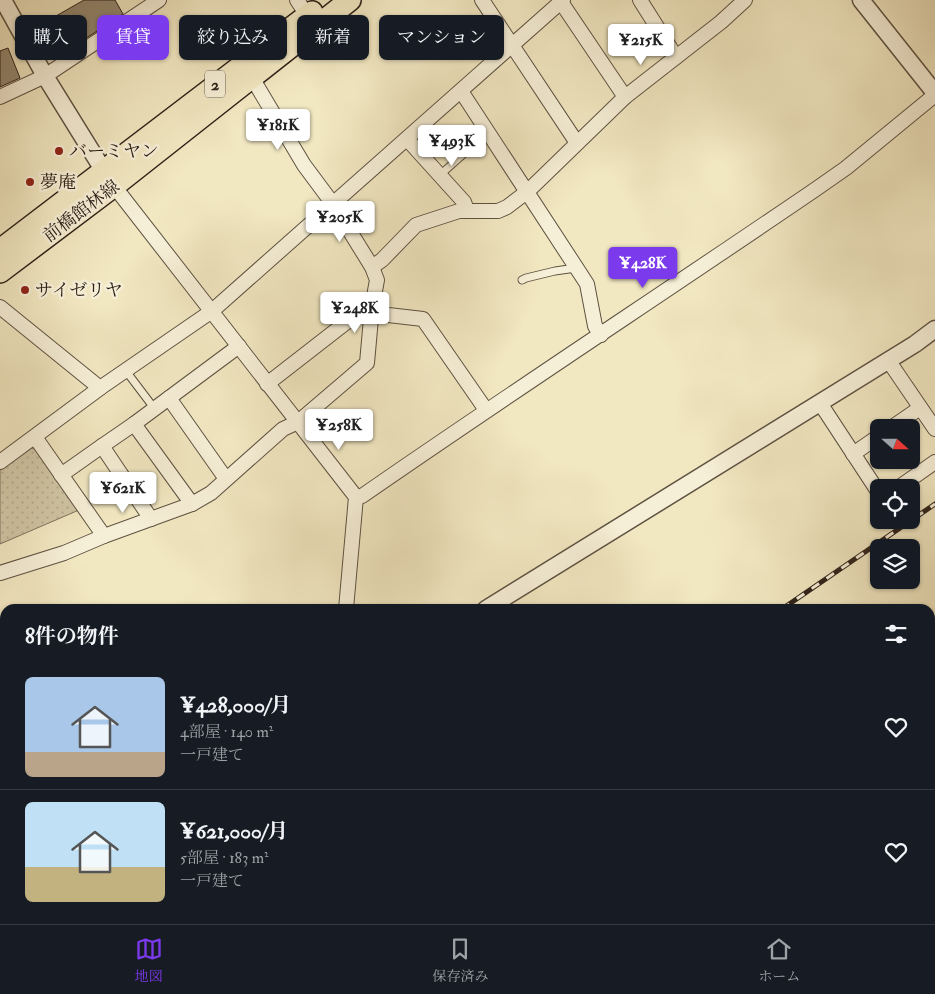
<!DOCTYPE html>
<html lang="ja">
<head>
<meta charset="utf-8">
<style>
  :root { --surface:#171b24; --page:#242831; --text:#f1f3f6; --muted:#9ea1a6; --line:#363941; --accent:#7c3aed }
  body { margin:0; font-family:"IM FELL Double Pica","Noto Serif JP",serif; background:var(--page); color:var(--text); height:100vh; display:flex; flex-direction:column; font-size:19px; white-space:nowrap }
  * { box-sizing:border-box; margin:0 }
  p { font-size:16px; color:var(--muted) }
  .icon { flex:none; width:28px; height:28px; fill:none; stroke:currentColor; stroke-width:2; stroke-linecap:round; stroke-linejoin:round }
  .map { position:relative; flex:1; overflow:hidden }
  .sheet { position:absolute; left:0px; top:604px; width:935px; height:321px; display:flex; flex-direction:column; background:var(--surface); border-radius:15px 15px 0 0; box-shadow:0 1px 4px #0004 }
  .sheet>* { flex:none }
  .banner { position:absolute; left:15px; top:15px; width:500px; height:45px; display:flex; gap:10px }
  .needle { width:32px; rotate:111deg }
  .fabs { position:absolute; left:870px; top:419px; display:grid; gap:10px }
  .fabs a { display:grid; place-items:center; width:50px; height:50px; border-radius:8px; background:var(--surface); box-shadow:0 1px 4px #0004; font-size:25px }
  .price { position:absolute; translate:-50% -42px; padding:0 11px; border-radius:5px; background:#fff; color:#222; font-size:16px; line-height:32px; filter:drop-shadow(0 1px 2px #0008) }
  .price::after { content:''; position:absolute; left:50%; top:30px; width:15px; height:11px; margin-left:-8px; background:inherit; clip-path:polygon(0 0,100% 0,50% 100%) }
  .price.on { background:var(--accent); color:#fff }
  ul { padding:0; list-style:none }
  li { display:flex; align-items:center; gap:15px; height:125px; padding:0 25px }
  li+li { border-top:1px solid var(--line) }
  li span { display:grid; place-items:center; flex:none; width:140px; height:100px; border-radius:8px; color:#555 }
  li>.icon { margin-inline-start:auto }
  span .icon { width:60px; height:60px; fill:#fffc; stroke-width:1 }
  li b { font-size:21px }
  h2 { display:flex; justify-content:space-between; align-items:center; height:60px; padding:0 25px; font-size:21px }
  .tag { padding:0 18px; border-radius:8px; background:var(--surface); box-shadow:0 1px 4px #0004; font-size:18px; line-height:45px }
  .tag.on { background:var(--accent); color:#fff }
  .tab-bar { display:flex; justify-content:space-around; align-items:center; height:70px; border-top:1px solid var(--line); background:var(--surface); font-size:14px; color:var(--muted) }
  .tab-bar a { display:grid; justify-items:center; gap:2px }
  .tab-bar .on { color:var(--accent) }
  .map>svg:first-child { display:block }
</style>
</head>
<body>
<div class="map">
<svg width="935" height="924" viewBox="0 0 935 924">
  <defs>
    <pattern id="park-dots" width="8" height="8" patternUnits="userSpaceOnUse" patternTransform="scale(1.25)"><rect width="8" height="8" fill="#d0c5a4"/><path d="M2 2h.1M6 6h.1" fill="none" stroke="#b3a98c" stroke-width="1.8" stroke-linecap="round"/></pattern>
  </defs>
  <rect width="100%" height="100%" fill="#f1e7c1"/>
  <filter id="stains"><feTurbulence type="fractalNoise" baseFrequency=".004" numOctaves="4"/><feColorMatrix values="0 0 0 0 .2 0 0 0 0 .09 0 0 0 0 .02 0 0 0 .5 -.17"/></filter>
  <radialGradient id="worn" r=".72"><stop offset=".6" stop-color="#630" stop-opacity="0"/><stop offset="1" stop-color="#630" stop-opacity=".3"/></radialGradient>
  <path fill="url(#park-dots)" stroke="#7e725e" d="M 32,448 L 37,451 L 79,510 L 0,544 L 0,470 Z"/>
  <g fill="#938770" stroke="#2d2018">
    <path d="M 84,0 L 115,0 L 123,14 L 91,35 L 51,58 L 35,28 Z"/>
    <path d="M 8,48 L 20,78 L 0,87 L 0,51 Z"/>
  </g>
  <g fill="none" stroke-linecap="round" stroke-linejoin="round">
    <defs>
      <g id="service">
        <path d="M 440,175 L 488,132"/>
        <path d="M 522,280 L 526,278 L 555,271 L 576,268"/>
        <path d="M 126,371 L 154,408"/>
      </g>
      <g id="minor">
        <path d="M 297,0 L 307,15"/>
        <path d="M 482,0 L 577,143"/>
        <path d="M 640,0 L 676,57"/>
        <path d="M 561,2 L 625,97"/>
        <path d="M 461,91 L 587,284 L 595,326 L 601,335"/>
        <path d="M 0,97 L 45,76 L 159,0"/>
        <path d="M 407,139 L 464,202 L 467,210"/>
        <path d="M 114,186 L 356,497 L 346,609"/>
        <path d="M 372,267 L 382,260 L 416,225 L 459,211 L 498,211 L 507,207 L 528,191 L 625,97 L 721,22 L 745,0"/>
        <path d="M 0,307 L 100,388 L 0,462"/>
        <path d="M 371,313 L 423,319 L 486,410"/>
        <path d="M 888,360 L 935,429"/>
        <path d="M 267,384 L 366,307 L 372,307"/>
        <path d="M 100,388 L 212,311 L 563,0"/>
        <path d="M 169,398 L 226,479"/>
        <path d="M 820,403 L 879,493"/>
        <path d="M 134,424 L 192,504"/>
        <path d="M 891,428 L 920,408"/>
        <path d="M 35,437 L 104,536"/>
        <path d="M 102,446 L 134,424 L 239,346"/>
        <path d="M 853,454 L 879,436"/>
        <path d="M 61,475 L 102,446 L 151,519"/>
        <path d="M 898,488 L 935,462"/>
        <path d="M 356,497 L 362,496 C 512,392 665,292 816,189 L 846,168 L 935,95"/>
        <path d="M 0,573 L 64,553 L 104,536 L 192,504 L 211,493 L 283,429 L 298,422 L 367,363 L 372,307 L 377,280 L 372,267 L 333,204 L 304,165 L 257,86 L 250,78"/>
        <path d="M 0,864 L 5,864"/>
        <path d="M 930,891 L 935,899"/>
        <path d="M 682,924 L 688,920"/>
      </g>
      <g id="tertiary">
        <path d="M 3,0 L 45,76 L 110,181"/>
        <path d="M 861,0 L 935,93"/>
        <path d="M 486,609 L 915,344 L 935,329"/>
        <path d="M 930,720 L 935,716"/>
        <path d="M 314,920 L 315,924"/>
        <path d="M 650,920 L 653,924"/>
        <path d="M 479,924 L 485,920"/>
      </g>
      <g id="primary">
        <path d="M 0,250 L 312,12"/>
        <path d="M 0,272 L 114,186 L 350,0"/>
      </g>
    </defs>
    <use href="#service" stroke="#5e5242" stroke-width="9"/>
    <use href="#minor" stroke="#5e5242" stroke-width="16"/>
    <use href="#tertiary" stroke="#5e5242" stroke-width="19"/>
    <use href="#primary" stroke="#2d2018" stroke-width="24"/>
    <use href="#service" stroke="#f6efd7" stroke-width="7"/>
    <use href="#minor" stroke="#f6efd7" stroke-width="14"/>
    <use href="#tertiary" stroke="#f6efd7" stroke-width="16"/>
    <use href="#primary" stroke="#f1e7c1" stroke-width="21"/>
    <defs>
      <g id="rail">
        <path d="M 782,609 L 935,504"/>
        <path d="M 322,924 L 327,920"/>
        <path d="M 333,924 L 339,920"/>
      </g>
    </defs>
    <use href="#rail" stroke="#2d2018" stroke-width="5"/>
    <use href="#rail" stroke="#f6efd7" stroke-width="3" stroke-dasharray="9" stroke-linecap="butt"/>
  </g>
  <g fill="#8f2418" stroke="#f6efd7" stroke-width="2">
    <circle cx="59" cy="151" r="5"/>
    <circle cx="30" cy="182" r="5"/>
    <circle cx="25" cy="290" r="5"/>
  </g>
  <g text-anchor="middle" stroke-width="5" stroke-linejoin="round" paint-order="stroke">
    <rect fill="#f6efd7" stroke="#695e51" stroke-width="1" x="205" y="70.5" width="20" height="27" rx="4"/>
    <g font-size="16" font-weight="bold" fill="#2d2018">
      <text x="215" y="90">2</text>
    </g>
    <g font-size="18" fill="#2d2018" stroke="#f6efd7" text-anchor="start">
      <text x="69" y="157">バーミヤン</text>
      <text x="40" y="188">夢庵</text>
      <text x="35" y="296">サイゼリヤ</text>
    </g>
    <g font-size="18" fill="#2d2018" stroke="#f6efd7">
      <text transform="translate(81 211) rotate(-37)" y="6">前橋館林線</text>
    </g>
  </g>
  <rect width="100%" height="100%" filter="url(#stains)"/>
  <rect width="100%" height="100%" fill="url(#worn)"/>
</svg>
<div class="fabs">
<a><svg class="needle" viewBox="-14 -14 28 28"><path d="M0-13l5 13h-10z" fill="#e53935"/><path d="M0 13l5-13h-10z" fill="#9ea1a6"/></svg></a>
<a><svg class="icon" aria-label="locate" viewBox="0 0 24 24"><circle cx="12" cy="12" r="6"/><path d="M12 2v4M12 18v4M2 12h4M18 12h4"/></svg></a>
<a><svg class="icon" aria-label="layers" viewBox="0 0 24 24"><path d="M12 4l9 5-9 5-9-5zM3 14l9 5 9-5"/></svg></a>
</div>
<b class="price" style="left:641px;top:66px">¥215K</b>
<b class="price" style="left:278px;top:151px">¥181K</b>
<b class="price" style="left:452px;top:167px">¥493K</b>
<b class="price" style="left:340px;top:243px">¥205K</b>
<b class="price on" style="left:643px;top:289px">¥428K</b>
<b class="price" style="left:355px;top:334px">¥248K</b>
<b class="price" style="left:339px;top:451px">¥258K</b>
<b class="price" style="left:123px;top:514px">¥621K</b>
<div class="banner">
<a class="tag">購入</a>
<a class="tag on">賃貸</a>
<a class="tag">絞り込み</a>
<a class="tag">新着</a>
<a class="tag">マンション</a>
</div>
<section class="sheet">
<h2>8件の物件<svg class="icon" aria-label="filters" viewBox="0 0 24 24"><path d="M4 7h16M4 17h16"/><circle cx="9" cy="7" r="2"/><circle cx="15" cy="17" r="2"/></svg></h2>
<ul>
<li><span style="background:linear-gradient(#a9c7e8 75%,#b9a48a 0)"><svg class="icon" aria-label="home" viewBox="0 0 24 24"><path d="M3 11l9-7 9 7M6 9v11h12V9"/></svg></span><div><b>¥428,000/月</b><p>4部屋 · 140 m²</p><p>一戸建て</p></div><svg class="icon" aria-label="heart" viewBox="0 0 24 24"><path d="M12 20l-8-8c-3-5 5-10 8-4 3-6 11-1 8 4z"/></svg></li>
<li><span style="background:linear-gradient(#bfe0f5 65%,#c2b280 0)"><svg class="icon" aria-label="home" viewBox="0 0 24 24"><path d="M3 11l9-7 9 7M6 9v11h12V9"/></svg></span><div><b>¥621,000/月</b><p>5部屋 · 183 m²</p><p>一戸建て</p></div><svg class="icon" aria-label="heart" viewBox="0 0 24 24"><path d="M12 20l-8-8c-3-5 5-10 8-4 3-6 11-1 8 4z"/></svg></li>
</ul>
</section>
</div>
<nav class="tab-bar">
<a class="on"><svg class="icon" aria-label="map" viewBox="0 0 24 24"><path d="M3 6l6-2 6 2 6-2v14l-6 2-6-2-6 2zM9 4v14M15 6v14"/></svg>地図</a>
<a><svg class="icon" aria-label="saved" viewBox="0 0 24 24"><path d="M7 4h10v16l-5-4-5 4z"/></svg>保存済み</a>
<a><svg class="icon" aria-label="home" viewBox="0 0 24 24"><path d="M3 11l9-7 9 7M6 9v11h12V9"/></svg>ホーム</a>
</nav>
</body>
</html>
